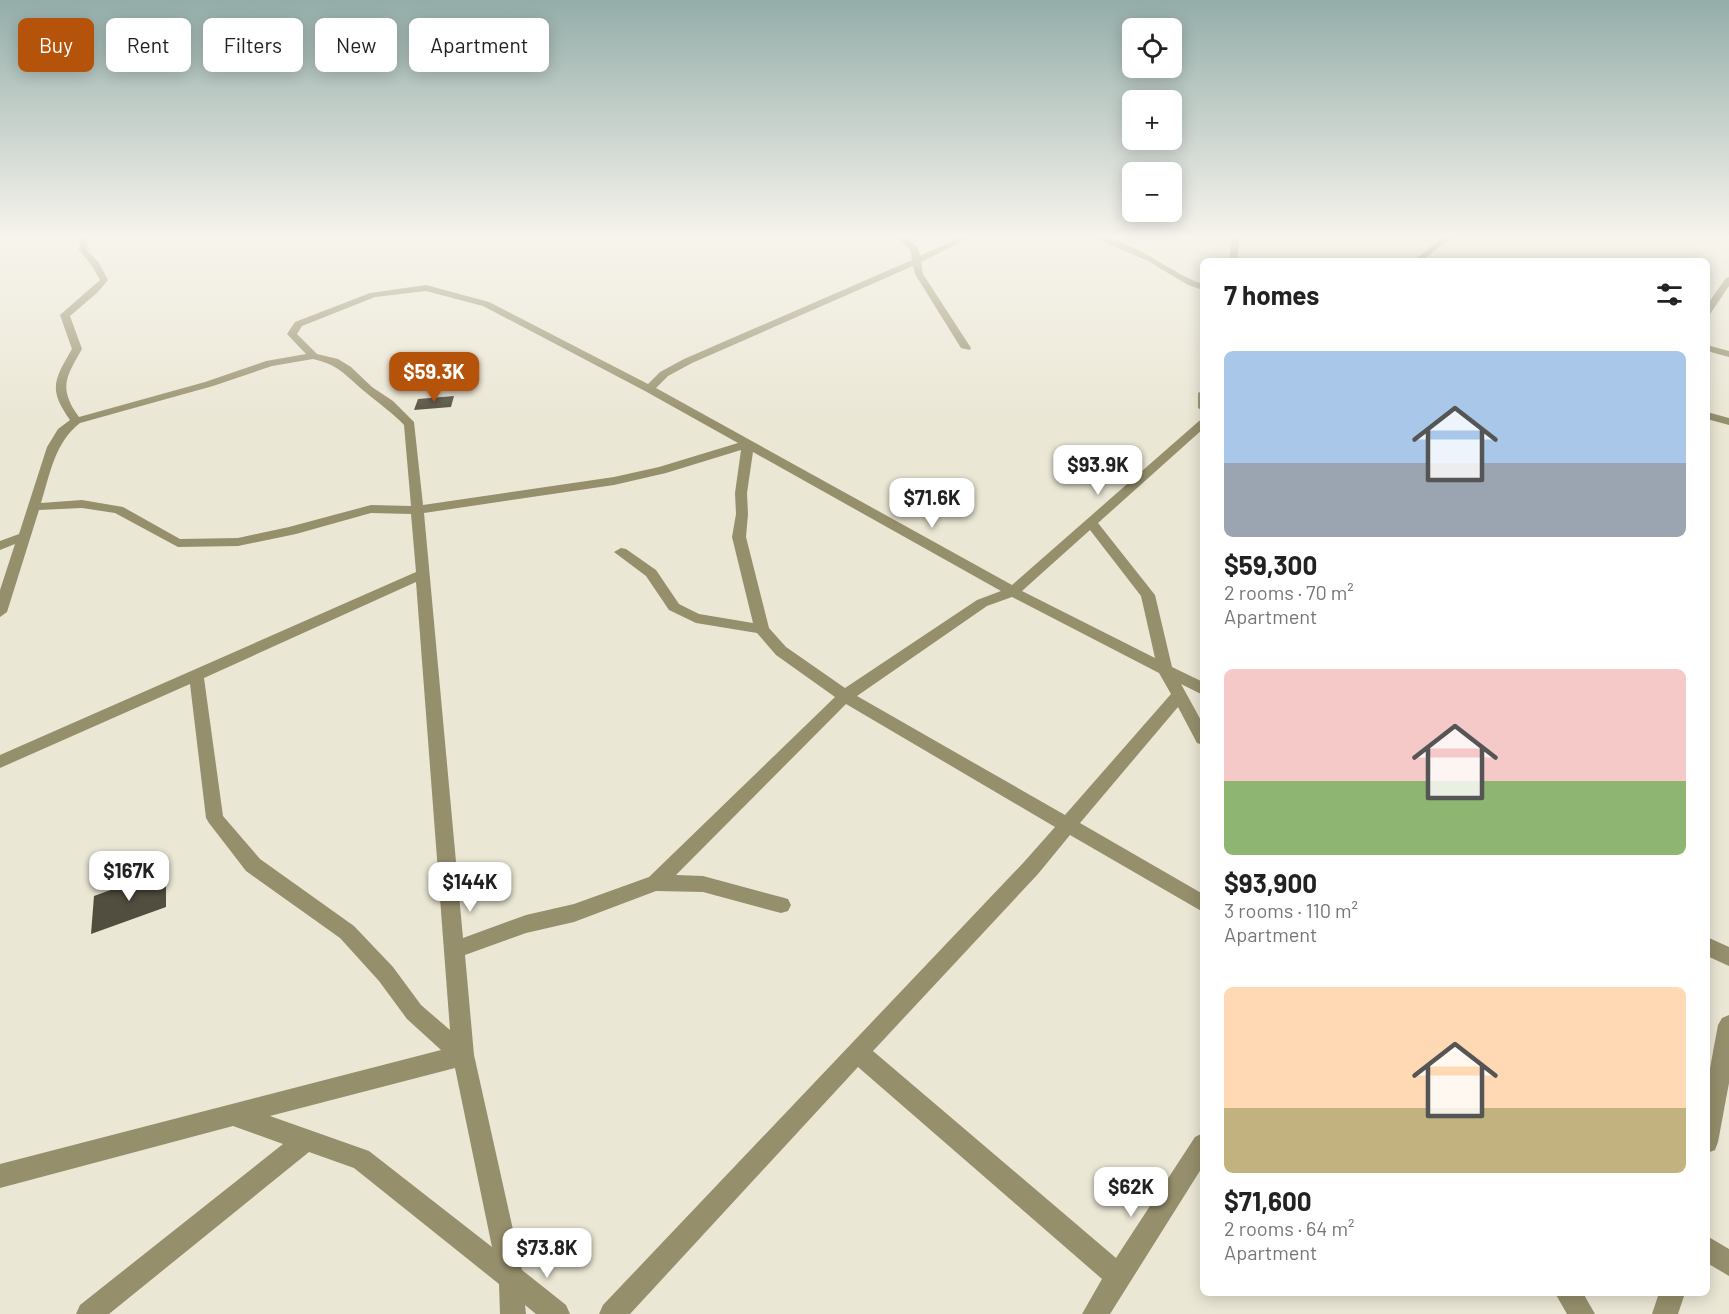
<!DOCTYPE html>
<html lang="en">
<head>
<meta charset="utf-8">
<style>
  :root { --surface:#fff; --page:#f6f6f6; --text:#222; --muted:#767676; --accent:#b45309 }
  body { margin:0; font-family:Barlow,sans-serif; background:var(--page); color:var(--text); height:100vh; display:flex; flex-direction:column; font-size:22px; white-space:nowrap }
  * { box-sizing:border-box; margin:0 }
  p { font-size:20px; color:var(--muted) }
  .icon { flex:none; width:33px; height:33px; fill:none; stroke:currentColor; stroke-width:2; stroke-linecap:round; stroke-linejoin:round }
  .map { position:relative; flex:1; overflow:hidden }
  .details { position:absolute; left:1200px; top:258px; width:510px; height:1038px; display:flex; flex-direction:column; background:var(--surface); border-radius:9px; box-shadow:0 3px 15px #0003 }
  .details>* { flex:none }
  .guide { position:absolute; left:18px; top:18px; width:570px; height:54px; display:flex; gap:12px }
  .tools { position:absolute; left:1122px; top:18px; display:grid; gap:12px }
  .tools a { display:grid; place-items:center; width:60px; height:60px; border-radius:9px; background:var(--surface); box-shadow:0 3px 15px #0003; font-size:30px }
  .price { position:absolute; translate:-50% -51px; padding:0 14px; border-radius:12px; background:#fff; color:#222; font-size:20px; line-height:39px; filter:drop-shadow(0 2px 3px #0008) }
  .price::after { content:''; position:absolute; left:50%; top:36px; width:18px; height:14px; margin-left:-9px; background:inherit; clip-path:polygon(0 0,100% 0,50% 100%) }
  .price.current { background:var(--accent); color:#fff }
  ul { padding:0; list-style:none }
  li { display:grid; align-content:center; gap:12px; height:318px; padding:0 24px }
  li span { display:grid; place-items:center; height:186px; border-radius:9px; color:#555 }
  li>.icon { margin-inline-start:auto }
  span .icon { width:108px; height:108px; fill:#fffc; stroke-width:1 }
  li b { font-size:26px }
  h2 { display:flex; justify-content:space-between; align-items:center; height:72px; padding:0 24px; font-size:26px }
  .pill { padding:0 21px; border-radius:9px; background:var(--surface); box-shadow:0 3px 15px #0003; font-size:21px; line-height:54px }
  .pill.current { background:var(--accent); color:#fff }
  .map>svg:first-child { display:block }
</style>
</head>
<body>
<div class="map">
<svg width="1729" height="1314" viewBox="0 0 1729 1314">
  <rect width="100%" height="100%" fill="#ebe7d5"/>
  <g fill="#514e3f">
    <path d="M 454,396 L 451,407 L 414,410 L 418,399 Z"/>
    <path d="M 166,870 L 166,907 L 91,934 L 94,896 Z"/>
  </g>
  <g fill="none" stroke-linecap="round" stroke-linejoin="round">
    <g fill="#968f6c" fill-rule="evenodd">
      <path d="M 80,238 L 88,238 L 87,250 L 99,263 L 108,280 L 98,292 L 70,316 L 82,349 C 66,377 58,388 79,417 L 205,382 L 266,361 L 306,354 L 287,334 L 295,322 L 370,293 L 426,285 L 489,302 L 648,384 L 660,372 L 684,359 L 912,260 L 911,251 L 898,238 L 907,238 L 918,248 L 920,256 L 959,238 L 969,238 L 921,262 L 923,274 L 971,348 L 970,350 L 961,348 L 915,274 L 913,266 L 692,363 L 668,376 L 656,388 L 1012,585 L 1199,421 L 1203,420 L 1203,429 L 1098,523 L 1155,595 L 1172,667 L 1203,682 L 1203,695 L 1181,684 L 1203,724 L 1203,745 L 1197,743 L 1178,707 L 1080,823 L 1203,894 L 1203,912 L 1070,835 L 1038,874 L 873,1051 L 1116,1258 L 1195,1137 L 1203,1133 L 1203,1166 L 1110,1314 L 1082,1314 L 1102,1279 L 858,1067 L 630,1314 L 599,1314 L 603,1305 L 1024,862 L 1055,827 L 846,704 L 676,875 L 703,876 L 781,897 L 788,899 L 791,905 L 788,911 L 781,913 L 703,892 L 656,891 L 574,922 L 526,933 L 465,955 L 474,1055 L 522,1270 L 566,1305 L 570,1314 L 536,1314 L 525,1305 L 526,1314 L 500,1314 L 499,1284 L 354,1168 L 309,1152 L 109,1314 L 76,1314 L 80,1305 L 283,1144 L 233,1126 L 0,1188 L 0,1164 L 441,1050 L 407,1019 L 379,981 L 340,938 L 246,871 L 209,823 L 206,818 L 190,684 L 0,768 L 0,755 L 416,572 L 411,514 L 371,513 L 296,534 L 238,546 L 178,547 L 115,513 L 82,508 L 39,510 L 7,612 L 0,617 L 0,590 L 15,544 L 0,550 L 0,541 L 19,534 L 47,447 L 58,429 L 70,420 C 48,389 54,380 72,349 L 60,315 L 100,280 L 92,266 L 79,250 ZM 426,291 L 483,306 L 645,391 L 738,443 L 659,467 L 614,477 L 423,505 L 414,422 L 393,401 L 372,387 L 351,367 L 338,359 L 317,354 L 297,334 L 302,326 L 375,297 ZM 313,359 C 339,365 345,375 364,391 C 378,403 392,412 404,425 L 411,506 L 371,505 L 289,527 L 238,538 L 180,539 L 123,507 L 82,500 L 41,503 C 50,474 55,442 80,423 L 213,386 L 272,366 ZM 741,450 L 735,493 L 736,514 L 732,537 L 753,623 L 699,614 L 679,604 L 656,570 L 626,549 L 621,548 L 614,552 L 646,576 L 669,610 L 696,623 L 757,633 L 776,655 L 835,697 L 649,877 L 574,904 L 526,915 L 463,938 L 424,513 L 614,485 L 666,473 ZM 753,452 L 1001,591 L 977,600 L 845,688 L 786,647 L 769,628 L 746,537 L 748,514 L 747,493 ZM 1090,530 L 1141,596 L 1155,658 L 1022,591 ZM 416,582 L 450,1030 L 421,1005 L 393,967 L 354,926 L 260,859 L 223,816 L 204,678 ZM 1012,597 L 1159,673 L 1171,694 L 1065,815 L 857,696 L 987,606 ZM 455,1068 L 492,1247 L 369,1151 L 270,1116 Z"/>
      <path d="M 1095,238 C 1133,237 1168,273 1203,284 L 1203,290 L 1188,285 L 1148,261 Z"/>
      <path d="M 1232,238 L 1240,238 L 1237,261 L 1229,261 Z"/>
      <path d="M 1442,238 L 1451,238 L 1422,261 L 1413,261 Z"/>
      <path d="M 1729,277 L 1729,286 L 1710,314 L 1707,315 L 1707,305 L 1726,278 Z"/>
      <path d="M 1707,345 L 1729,351 L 1729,357 L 1707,351 Z"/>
      <path d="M 1203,390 L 1203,411 L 1198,408 L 1198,393 Z"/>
      <path d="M 1707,412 L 1729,418 L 1729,425 L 1707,419 Z"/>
      <path d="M 1707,937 L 1729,947 L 1729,966 L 1707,956 Z"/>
      <path d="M 1729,1015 L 1729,1083 L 1718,1142 L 1715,1150 L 1707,1153 L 1707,1084 L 1718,1025 L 1722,1018 Z"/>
      <path d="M 1707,1236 L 1729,1249 L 1729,1276 L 1707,1263 Z"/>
      <path d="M 1555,1293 L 1583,1293 L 1595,1314 L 1567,1314 Z"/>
      <path d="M 1659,1293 L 1685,1293 L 1678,1314 L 1652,1314 Z"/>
    </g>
  </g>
  <linearGradient id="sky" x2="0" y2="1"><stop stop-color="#94ada9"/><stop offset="0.56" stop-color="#f6f4ec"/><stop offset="1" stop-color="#f6f4ec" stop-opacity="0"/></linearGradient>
  <rect width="1729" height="422" fill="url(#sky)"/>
</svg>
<div class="tools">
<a><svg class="icon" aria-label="locate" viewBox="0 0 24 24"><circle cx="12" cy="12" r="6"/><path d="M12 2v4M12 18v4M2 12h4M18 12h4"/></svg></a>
<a>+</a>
<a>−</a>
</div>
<b class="price current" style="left:434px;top:403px">$59.3K</b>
<b class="price" style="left:1098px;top:496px">$93.9K</b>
<b class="price" style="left:932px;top:529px">$71.6K</b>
<b class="price" style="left:129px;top:902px">$167K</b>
<b class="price" style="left:470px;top:913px">$144K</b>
<b class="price" style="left:1131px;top:1218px">$62K</b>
<b class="price" style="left:547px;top:1279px">$73.8K</b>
<div class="guide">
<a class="pill current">Buy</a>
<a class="pill">Rent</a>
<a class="pill">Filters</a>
<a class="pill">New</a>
<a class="pill">Apartment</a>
</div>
<section class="details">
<h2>7 homes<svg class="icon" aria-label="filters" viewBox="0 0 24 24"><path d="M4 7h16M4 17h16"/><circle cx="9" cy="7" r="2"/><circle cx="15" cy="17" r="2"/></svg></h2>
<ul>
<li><span style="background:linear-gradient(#a9c7e8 60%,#9aa5b1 0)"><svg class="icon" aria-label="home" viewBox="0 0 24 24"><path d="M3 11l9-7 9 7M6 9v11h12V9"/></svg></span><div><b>$59,300</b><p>2 rooms · 70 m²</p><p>Apartment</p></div></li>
<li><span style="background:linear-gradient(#f6c9c9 60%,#8fb573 0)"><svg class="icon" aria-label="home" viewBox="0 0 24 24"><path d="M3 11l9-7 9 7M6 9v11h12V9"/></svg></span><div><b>$93,900</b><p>3 rooms · 110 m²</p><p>Apartment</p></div></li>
<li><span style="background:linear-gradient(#ffd9b3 65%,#c2b280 0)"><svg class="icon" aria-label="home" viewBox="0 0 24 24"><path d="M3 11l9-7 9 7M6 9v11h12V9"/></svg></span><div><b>$71,600</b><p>2 rooms · 64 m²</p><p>Apartment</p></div></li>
</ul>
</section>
</div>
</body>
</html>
